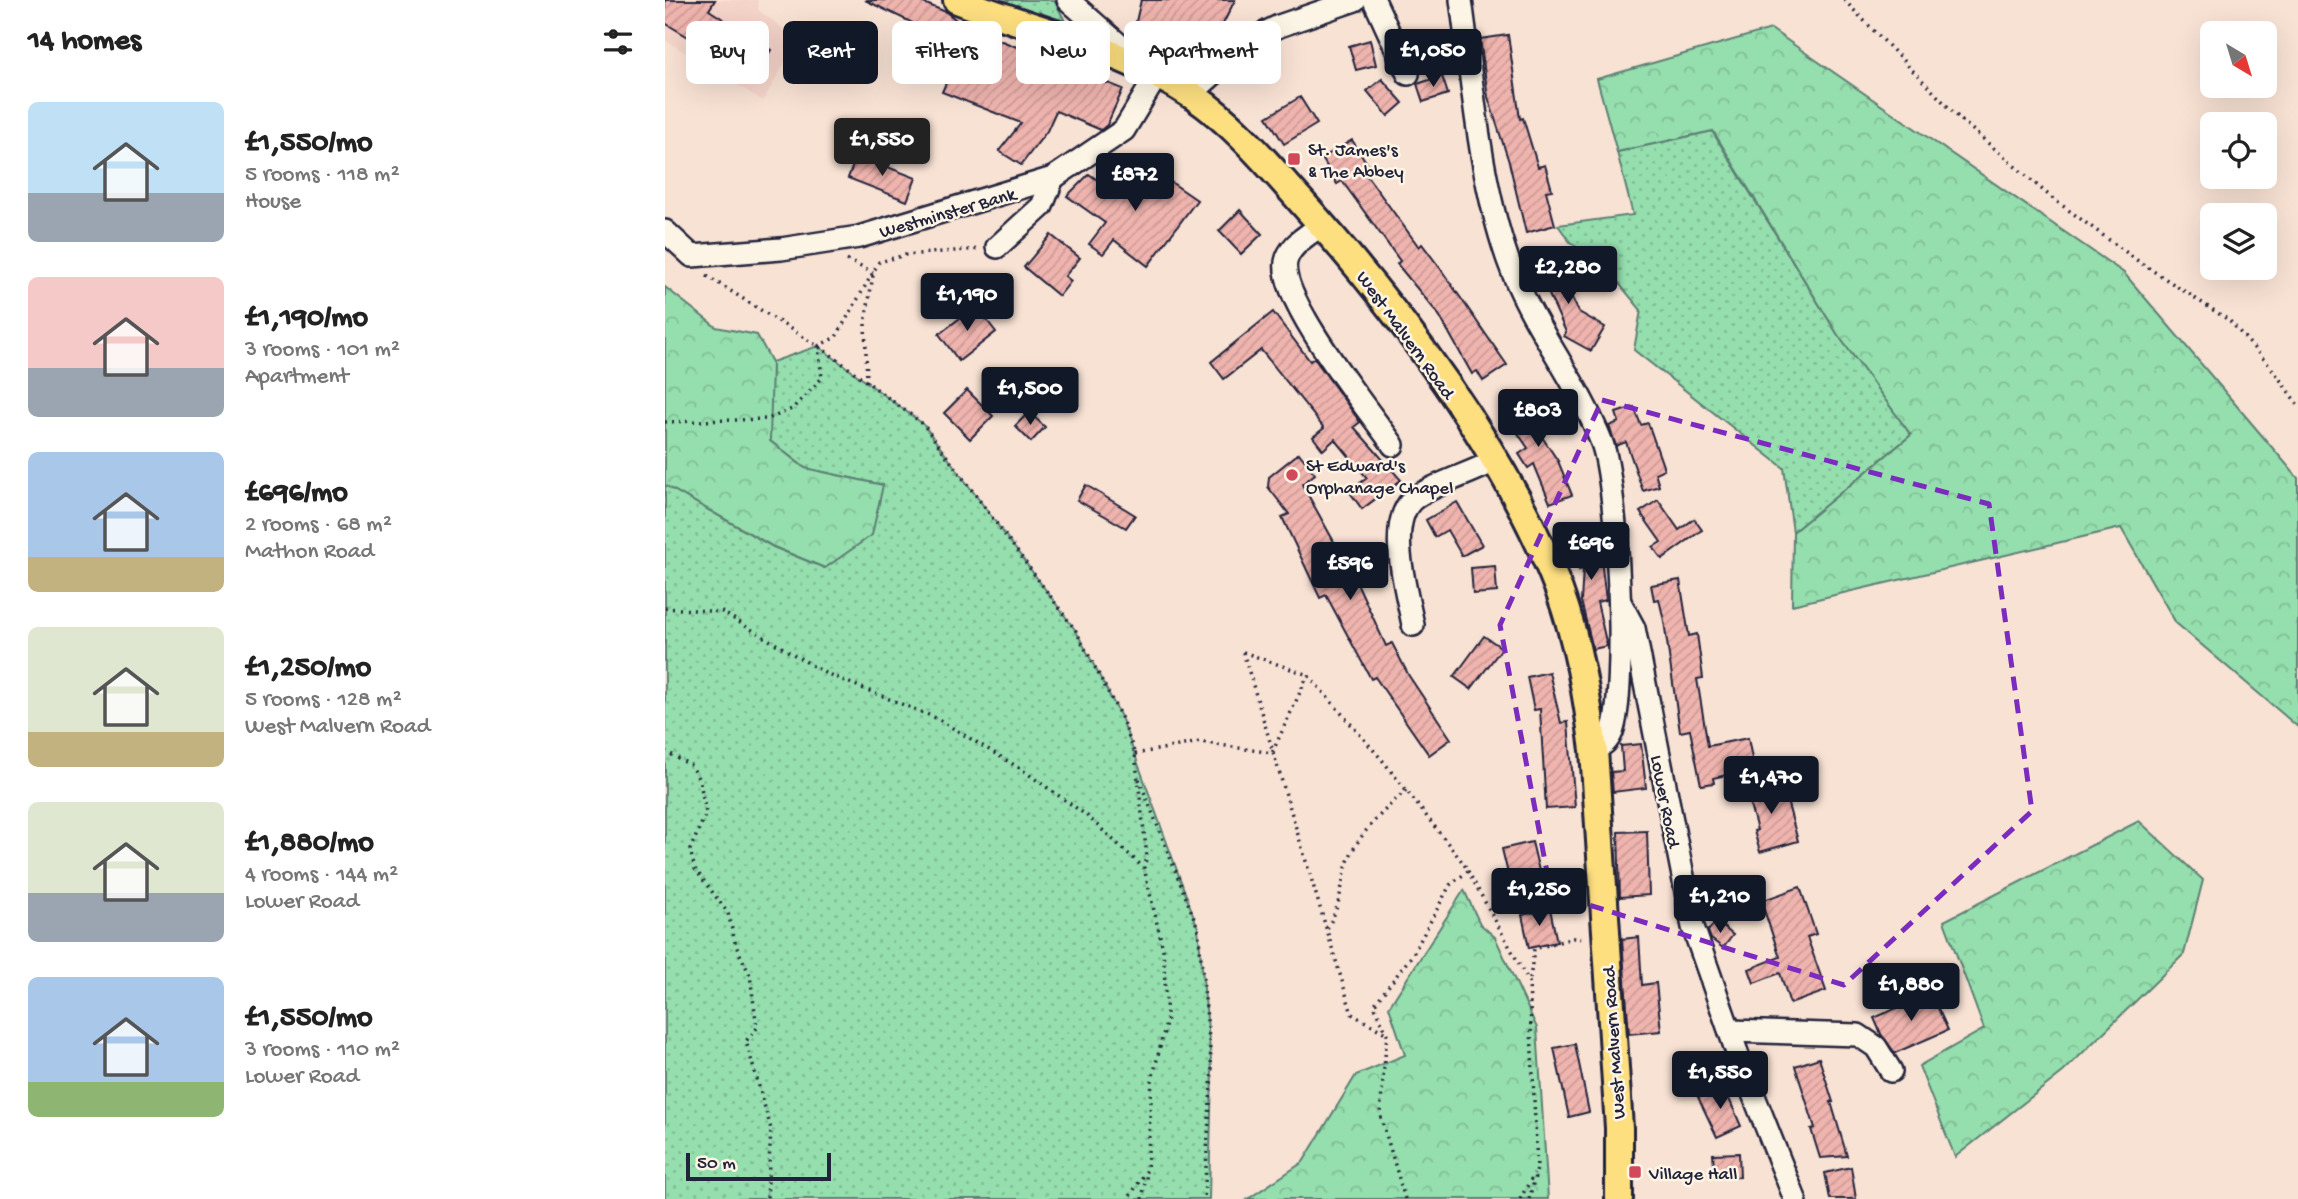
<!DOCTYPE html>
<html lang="en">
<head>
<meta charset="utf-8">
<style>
  :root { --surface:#fff; --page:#f2f2f2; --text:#222; --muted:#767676; --accent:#111827 }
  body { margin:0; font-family:"Gochi Hand",sans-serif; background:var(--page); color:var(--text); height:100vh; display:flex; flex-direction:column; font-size:26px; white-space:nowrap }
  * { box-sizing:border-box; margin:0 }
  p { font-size:23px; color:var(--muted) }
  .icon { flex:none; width:38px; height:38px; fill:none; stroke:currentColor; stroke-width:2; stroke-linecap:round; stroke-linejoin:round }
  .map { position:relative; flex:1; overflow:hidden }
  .sheet { display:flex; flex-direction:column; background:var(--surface); width:665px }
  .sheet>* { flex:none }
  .hud { position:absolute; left:21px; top:21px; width:665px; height:63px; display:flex; gap:14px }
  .needle { width:46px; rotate:142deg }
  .controls { position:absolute; left:1535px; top:21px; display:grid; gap:14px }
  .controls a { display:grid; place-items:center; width:77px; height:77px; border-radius:10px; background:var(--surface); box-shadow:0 7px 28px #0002; font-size:35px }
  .scale { position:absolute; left:21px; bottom:18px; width:145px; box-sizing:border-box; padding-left:7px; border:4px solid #22223b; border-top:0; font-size:19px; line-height:24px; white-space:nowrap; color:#22223b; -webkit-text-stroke:5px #fcf5e5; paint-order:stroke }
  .price { position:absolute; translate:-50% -60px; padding:0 16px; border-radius:7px; background:var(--accent); color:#fff; font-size:23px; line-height:46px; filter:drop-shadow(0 2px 4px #0008) }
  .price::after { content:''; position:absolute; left:50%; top:42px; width:21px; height:16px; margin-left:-10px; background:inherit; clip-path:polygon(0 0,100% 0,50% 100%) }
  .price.active { background:#222; color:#fff }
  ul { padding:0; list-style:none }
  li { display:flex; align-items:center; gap:21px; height:175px; padding:0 28px }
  li span { display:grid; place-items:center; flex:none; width:196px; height:140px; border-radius:10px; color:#555 }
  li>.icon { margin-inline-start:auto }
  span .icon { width:84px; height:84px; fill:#fffc; stroke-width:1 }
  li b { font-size:30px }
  h2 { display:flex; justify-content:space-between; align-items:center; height:84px; padding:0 28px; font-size:30px }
  .chip { padding:0 24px; border-radius:10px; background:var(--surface); box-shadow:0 7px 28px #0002; font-size:24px; line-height:63px }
  .chip.active { background:var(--accent); color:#fff }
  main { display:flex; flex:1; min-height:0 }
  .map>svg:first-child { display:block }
</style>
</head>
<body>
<main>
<section class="sheet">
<h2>14 homes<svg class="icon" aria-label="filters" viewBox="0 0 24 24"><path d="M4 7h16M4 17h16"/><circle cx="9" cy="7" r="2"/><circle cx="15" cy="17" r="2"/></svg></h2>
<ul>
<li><span style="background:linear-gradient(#bfe0f5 65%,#9aa5b1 0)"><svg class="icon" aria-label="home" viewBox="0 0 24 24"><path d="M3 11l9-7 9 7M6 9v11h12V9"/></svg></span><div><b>£1,550/mo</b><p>5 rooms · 118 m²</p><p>House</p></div></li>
<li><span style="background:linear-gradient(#f6c9c9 65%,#9aa5b1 0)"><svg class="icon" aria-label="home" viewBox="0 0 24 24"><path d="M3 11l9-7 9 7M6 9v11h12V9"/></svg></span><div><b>£1,190/mo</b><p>3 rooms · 101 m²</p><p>Apartment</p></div></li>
<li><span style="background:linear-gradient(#a9c7e8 75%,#c2b280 0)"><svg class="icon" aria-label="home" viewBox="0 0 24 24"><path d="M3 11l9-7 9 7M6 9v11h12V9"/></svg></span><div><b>£696/mo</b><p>2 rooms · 68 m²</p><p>Mathon Road</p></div></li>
<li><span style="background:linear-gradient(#dfe7d0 75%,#c2b280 0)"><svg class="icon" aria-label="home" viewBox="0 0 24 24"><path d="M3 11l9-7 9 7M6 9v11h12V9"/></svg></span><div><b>£1,250/mo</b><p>5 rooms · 128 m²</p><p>West Malvern Road</p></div></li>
<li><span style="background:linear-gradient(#dfe7d0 65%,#9aa5b1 0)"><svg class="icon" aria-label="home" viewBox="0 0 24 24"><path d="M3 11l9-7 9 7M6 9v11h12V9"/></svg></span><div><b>£1,880/mo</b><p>4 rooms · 144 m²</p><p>Lower Road</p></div></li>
<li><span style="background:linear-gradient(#a9c7e8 75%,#8fb573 0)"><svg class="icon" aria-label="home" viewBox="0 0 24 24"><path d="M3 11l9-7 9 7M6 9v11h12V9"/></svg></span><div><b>£1,550/mo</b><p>3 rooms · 110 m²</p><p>Lower Road</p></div></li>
</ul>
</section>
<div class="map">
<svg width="1633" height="1199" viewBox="0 0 1633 1199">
  <defs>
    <pattern id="grass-dots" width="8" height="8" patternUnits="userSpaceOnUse" patternTransform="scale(1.75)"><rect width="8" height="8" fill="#95dead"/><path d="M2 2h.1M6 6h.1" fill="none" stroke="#80be96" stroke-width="1.8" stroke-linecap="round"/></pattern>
    <pattern id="forest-crowns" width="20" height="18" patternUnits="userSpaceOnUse" patternTransform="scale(1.75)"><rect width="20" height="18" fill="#95dead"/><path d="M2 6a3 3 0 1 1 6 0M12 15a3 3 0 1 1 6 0" fill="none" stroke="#80be96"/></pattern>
    <pattern id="building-hatch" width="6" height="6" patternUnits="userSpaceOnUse" patternTransform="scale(1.75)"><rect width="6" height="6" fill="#efb4ae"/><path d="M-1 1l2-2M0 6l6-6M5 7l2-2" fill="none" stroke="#cd9a97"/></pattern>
  </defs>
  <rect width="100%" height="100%" fill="#f8e2d4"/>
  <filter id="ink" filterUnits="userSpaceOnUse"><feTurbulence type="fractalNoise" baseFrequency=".0143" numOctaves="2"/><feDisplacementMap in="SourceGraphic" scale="14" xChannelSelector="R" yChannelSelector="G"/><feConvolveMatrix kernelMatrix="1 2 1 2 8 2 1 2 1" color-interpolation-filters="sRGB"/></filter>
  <g filter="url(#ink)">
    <path fill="#f5d4c9" d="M 0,0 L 93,0 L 93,10 L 133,40 L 98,101 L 0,40 Z"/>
    <g fill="url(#grass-dots)" stroke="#5c8074" stroke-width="2">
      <path d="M 315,0 L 389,0 L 401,23 L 396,26 Z"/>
      <path d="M 1047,131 L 1173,335 L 1246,435 L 1128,532 L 1119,468 L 969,350 L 976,310 L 947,275 L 905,242 L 893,225 L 968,215 L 952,152 Z"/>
      <path d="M 153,346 L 258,424 L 411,631 L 456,717 L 533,928 L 547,1070 L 544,1199 L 0,1199 L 0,485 L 108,547 L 160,568 L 217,485 L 140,468 L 104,440 L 107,362 Z"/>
    </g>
    <g fill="url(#forest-crowns)" stroke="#5c8074" stroke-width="2">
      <path d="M 1106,29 L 1459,273 L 1633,478 L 1633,727 L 1511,623 L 1456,528 L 1127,605 L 1128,532 L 1246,435 L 1173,335 L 1048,131 L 952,152 L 932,79 Z"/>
      <path d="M 0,287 L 51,327 L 92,335 L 107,362 L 105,441 L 140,468 L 218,485 L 207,535 L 160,568 L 109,547 L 0,485 Z"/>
      <path d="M 1474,821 L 1538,880 L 1519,954 L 1398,1072 L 1290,1157 L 1254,1066 L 1319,1029 L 1279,921 Z"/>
      <path d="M 799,890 L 815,924 L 830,937 L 872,1028 L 883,1199 L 583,1199 L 638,1162 L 691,1075 L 740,1055 L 724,1007 Z"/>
    </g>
    <g fill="url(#building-hatch)" stroke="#22223b" stroke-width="2">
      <path d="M 0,0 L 50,0 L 44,10 L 106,50 L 88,76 L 0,23 Z"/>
      <path d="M 200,0 L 251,0 L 281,12 L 299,26 L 458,89 L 442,125 L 436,130 L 391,111 L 382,131 L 356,165 L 334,151 L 356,123 L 277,92 L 293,55 L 252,25 Z"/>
      <path d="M 476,0 L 570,0 L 541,58 L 485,24 L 477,48 L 467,39 Z"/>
      <path d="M 843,35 L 855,119 L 858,118 L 873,167 L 880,165 L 887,190 L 881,191 L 890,225 L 861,233 L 844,162 L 823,97 L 815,39 Z"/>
      <path d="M 705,40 L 711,65 L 691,70 L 684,46 Z"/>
      <path d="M 777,76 L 783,94 L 758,102 L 752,84 Z"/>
      <path d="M 717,79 L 738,103 L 723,116 L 702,91 Z"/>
      <path d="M 635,97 L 652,124 L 619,144 L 602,117 Z"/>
      <path d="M 687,140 L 703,165 L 697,169 L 754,247 L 757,244 L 775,268 L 842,365 L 818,381 L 812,371 L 807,374 L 774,315 L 732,264 L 735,261 L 677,181 L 672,184 L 657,158 Z"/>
      <path d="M 192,155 L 251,178 L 242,201 L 183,178 Z"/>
      <path d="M 484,167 L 532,200 L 483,266 L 449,240 L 438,254 L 424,244 L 440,223 L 402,196 L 424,174 L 459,199 Z"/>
      <path d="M 575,210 L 597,234 L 576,254 L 554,231 Z"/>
      <path d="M 386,235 L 415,258 L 400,276 L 406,281 L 394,296 L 359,267 Z"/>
      <path d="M 890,252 L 900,271 L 895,274 L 914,312 L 940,327 L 926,351 L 899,336 L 901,332 L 881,288 L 883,286 L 872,260 Z"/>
      <path d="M 311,306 L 331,332 L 294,361 L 274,334 Z"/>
      <path d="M 608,312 L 645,361 L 649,358 L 695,422 L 689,427 L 736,480 L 697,509 L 684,491 L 702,478 L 670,439 L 658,450 L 648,437 L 659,428 L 596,350 L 559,379 L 546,362 Z"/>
      <path d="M 302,390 L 328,416 L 305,439 L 279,413 Z"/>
      <path d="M 864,396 L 885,426 L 875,434 L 893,461 L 907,495 L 885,503 L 869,464 L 863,468 L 854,454 L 863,448 L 839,413 Z"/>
      <path d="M 969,407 L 976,425 L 983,423 L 999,469 L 990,473 L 994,486 L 978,491 L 961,442 L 951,446 L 944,426 L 954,422 L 951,413 Z"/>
      <path d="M 364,412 L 380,427 L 366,442 L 350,426 Z"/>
      <path d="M 634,453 L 650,474 L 637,484 L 693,585 L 721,646 L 727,643 L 744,676 L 786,739 L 764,755 L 710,677 L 706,679 L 661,595 L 655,598 L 617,517 L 624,514 L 603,487 L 604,477 Z"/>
      <path d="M 421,485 L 470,515 L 461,528 L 412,500 Z"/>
      <path d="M 993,500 L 1014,530 L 1029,519 L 1037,530 L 997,559 L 988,547 L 996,542 L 975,512 Z"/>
      <path d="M 792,502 L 817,545 L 797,556 L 782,530 L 770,537 L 761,520 Z"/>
      <path d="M 932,527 L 941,600 L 932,602 L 942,646 L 928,649 L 916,601 L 918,569 L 914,570 L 907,531 Z"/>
      <path d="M 830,566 L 832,592 L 808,594 L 806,568 Z"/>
      <path d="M 1015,580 L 1024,636 L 1032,634 L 1038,678 L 1032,679 L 1043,746 L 1083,738 L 1089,769 L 1048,778 L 1049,783 L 1036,785 L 1025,730 L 1015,732 L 999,621 L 994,599 L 989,600 L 986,585 Z"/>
      <path d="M 819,636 L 837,648 L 806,689 L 789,677 Z"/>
      <path d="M 884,672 L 896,723 L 903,722 L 910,807 L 881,809 L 875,709 L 869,710 L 862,677 Z"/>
      <path d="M 976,744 L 981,788 L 948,792 L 946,772 L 958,771 L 956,746 Z"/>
      <path d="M 1112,778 L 1117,798 L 1121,797 L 1133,841 L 1095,852 L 1089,831 L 1092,830 L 1080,787 Z"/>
      <path d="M 982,831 L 984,895 L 955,897 L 953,832 Z"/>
      <path d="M 867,842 L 875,875 L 845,882 L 837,849 Z"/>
      <path d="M 1135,887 L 1151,934 L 1142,937 L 1161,991 L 1125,1004 L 1115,973 L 1089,983 L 1084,969 L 1115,957 L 1096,901 Z"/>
      <path d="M 885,909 L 892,942 L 864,948 L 857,915 Z"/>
      <path d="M 1051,921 L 1068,935 L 1058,948 L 1046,939 L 1043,931 Z"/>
      <path d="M 974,937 L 977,985 L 991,983 L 996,1031 L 964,1034 L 957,939 Z"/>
      <path d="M 1266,993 L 1283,1030 L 1230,1053 L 1216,1034 L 1209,1018 Z"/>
      <path d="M 910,1044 L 924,1112 L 904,1117 L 889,1048 Z"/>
      <path d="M 1154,1058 L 1168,1102 L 1166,1102 L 1182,1156 L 1155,1158 L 1146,1129 L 1150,1128 L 1130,1066 Z"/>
      <path d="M 1058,1085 L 1076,1126 L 1052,1137 L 1033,1097 Z"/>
      <path d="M 1074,1153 L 1075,1177 L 1050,1178 L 1048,1154 Z"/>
      <path d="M 1186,1167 L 1191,1199 L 1165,1199 L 1160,1173 Z"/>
    </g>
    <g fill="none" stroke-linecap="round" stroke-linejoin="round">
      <defs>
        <g id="minor">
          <path d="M 709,0 L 743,74"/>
          <path d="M 796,0 C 808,86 814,177 843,260 C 866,325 912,379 937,443 C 953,487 963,690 947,732 C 943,742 937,746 929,750"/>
          <path d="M 526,94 L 588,39 L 614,26 L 690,0"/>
          <path d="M 657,225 C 645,233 627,244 622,258 C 608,293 705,412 728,445"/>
          <path d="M 0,231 L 27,256 L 116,249 L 194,237 L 388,178 L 459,130 L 491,77 L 403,0"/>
          <path d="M 332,247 L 377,206 L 388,178"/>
          <path d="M 955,602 L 969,628 L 1028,927 L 1075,1061 L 1130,1199"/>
          <path d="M 748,625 C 742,592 719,519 751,497 C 774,482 805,474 829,461"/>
          <path d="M 1065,1031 L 1193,1035 L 1211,1047 L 1226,1071"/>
        </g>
        <path id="major" d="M 292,0 C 369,30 458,49 528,96 C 568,123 602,163 634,199 C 734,310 840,450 894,590 C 913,642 922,696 929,750 L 954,1128 L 954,1199"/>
      </defs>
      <use href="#minor" stroke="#22223b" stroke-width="26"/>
      <use href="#major" stroke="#22223b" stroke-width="32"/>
      <g stroke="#22223b" stroke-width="3.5" stroke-dasharray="2 5" stroke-linecap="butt">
        <path d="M 1179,0 L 1296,120 L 1387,198 L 1473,261 L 1565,321 L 1609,371 L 1633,405"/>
        <path d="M 182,260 L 208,273"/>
        <path d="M 42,276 L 165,354 L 258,424 L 411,631 L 456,717 L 470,754 L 482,857 L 479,868"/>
        <path d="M 153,346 L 171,337 L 214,262 L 240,255 L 314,249"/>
        <path d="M 202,382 L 200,324 L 208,275"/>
        <path d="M 0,422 L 103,419 L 127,409 L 157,378 L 153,346"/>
        <path d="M 0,608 L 57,612 L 160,673 L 271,718 L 356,769 L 421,815 L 479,868 L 498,949 L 502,1019 L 487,1080 L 482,1170 L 463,1199"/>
        <path d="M 578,652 L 643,675 L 718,761 L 799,864 L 864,982 L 872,1169 L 864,1199"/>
        <path d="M 578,652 L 687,1014 L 722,1034"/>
        <path d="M 0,751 L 27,766 L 35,782 L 41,813 L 25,850 L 30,869 L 63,913 L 71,946 L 85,975 L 92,1028 L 81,1041 L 106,1129 L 102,1199"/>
        <path d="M 470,754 L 535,742 L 607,753 L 643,675"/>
        <path d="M 474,779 L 533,928 L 547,1070 L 539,1199"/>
        <path d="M 662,928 C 675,908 676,886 682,864 C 692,834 719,811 741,790"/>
        <path d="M 865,979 L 869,949 L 908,938 L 920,939"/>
        <path d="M 477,1199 L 482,1174"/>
        <path d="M 740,1199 L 715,1114 L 722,1034 L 709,1005 L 748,954 L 785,885 L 803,871"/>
        <path d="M 855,1199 L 869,1174"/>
      </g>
      <use href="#minor" stroke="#fcf5e5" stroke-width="21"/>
      <use href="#major" stroke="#fddf80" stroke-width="26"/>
    </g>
  </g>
  <path fill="none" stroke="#7b2cbf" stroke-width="5" stroke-dasharray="14 9" stroke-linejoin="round" d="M 937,400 L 1324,504 L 1367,811 L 1179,985 L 886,893 L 835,625 Z"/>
  <g fill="#d1495b" stroke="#fcf5e5" stroke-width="2.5">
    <rect x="622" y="152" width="14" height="14" rx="3.5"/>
    <circle cx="627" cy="475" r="7"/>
    <rect x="963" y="1165" width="14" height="14" rx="3.5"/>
  </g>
  <g text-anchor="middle" stroke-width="5" stroke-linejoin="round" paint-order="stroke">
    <g font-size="19" fill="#22223b" stroke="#fcf5e5" text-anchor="start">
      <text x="643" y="155">St. James's<tspan x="643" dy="22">&amp; The Abbey</tspan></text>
      <text x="641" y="471">St Edward's<tspan x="641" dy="22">Orphanage Chapel</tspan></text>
      <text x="984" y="1179">Village Hall</text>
    </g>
    <g font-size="19" fill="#22223b" stroke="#fcf5e5">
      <text transform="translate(282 211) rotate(-16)" y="7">Westminster Bank</text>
      <text transform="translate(742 334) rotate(54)" y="7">West Malvern Road</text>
      <text transform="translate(1002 801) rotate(79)" y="7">Lower Road</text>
      <text transform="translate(947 1043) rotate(-94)" y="7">West Malvern Road</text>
    </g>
  </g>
</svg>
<div class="controls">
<a><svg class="needle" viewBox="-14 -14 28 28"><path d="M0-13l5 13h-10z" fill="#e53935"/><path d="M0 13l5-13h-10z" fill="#767676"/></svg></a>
<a><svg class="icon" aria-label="locate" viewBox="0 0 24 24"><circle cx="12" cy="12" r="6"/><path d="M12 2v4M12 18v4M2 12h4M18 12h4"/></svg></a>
<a><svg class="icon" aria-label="layers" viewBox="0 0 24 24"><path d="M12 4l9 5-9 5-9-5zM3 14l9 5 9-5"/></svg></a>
</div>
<div class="scale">50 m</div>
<b class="price" style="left:768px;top:89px">£1,050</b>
<b class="price active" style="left:217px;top:178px">£1,550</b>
<b class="price" style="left:470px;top:213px">£872</b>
<b class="price" style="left:903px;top:306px">£2,280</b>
<b class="price" style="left:302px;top:333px">£1,190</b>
<b class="price" style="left:365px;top:427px">£1,500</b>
<b class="price" style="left:873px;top:449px">£803</b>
<b class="price" style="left:926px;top:582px">£696</b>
<b class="price" style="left:685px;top:602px">£596</b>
<b class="price" style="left:1106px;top:816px">£1,470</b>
<b class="price" style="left:874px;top:928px">£1,250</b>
<b class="price" style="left:1055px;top:935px">£1,210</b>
<b class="price" style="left:1246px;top:1023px">£1,880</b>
<b class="price" style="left:1055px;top:1111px">£1,550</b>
<div class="hud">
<a class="chip">Buy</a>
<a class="chip active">Rent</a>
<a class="chip">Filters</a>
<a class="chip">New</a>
<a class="chip">Apartment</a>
</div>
</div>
</main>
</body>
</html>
